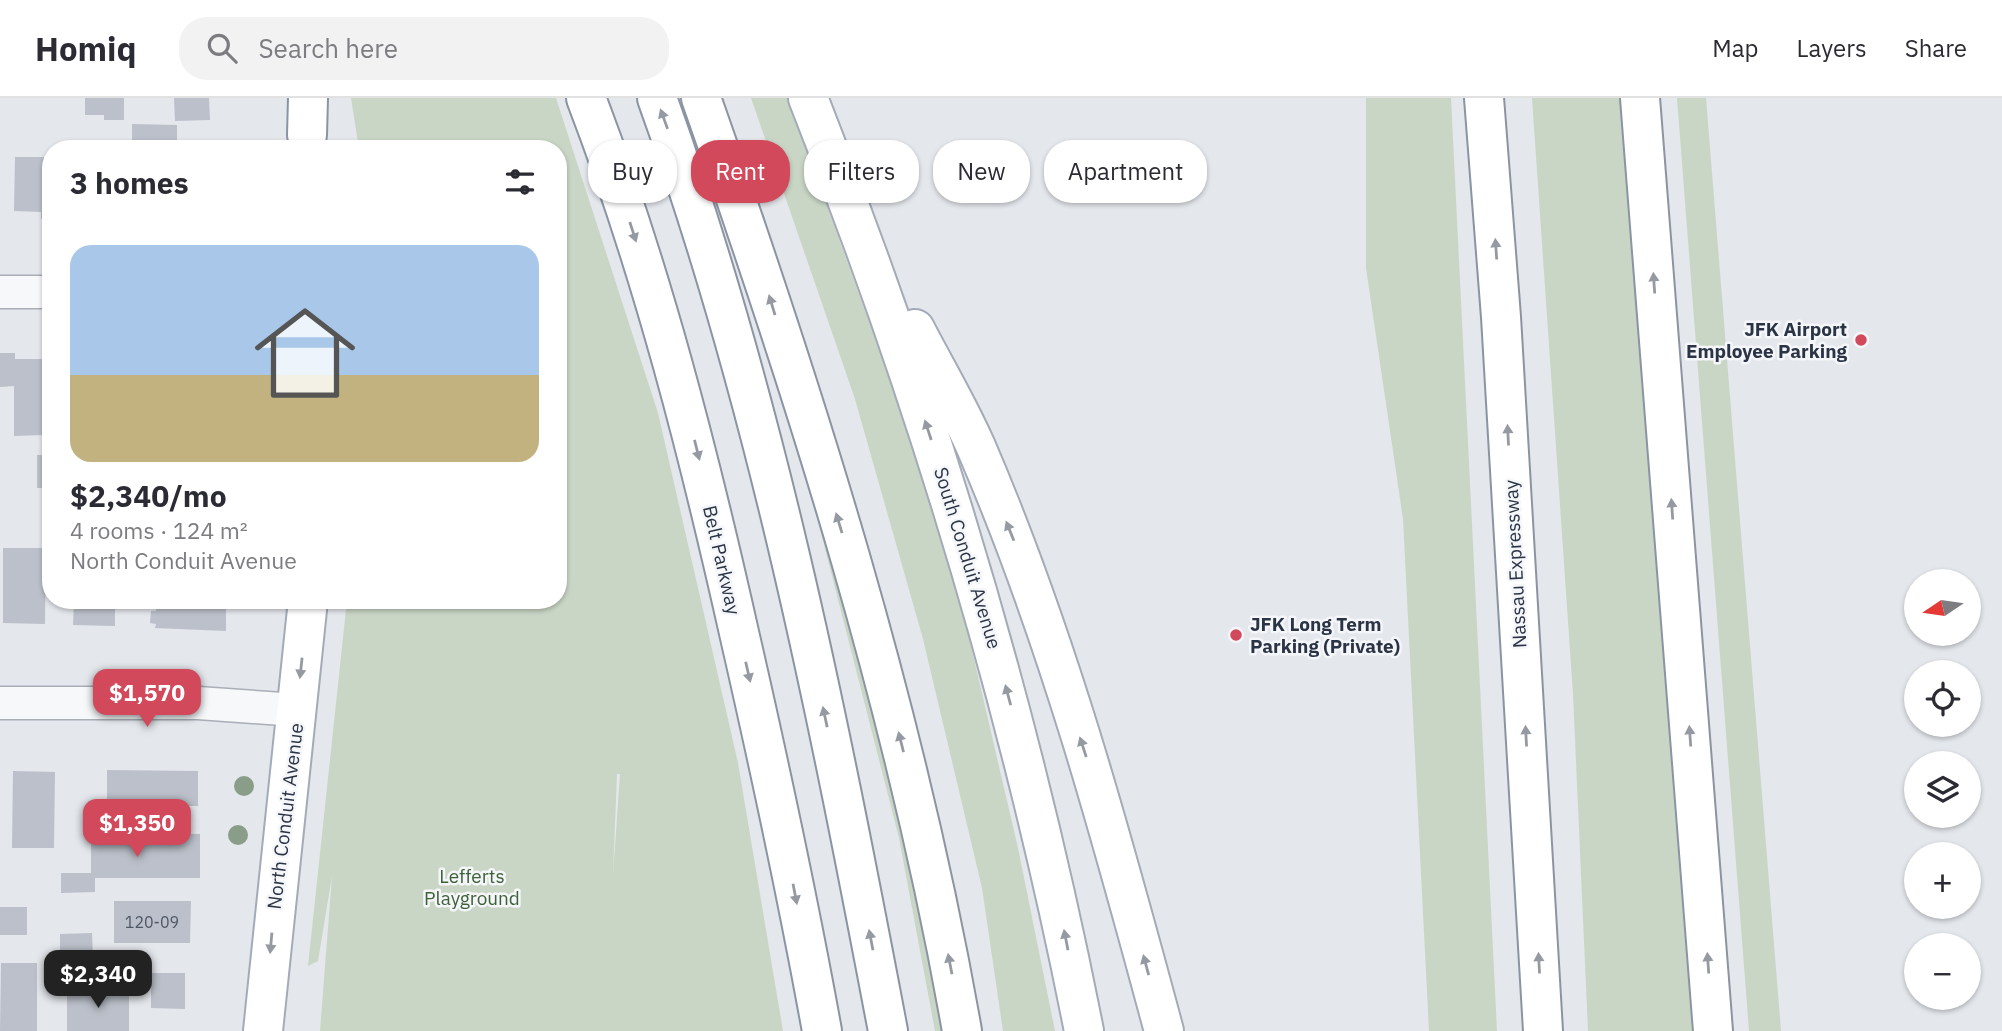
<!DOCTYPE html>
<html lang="en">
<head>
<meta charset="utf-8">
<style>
  :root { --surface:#fff; --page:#f2f2f3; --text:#2b2b33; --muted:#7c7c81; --line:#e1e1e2; --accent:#d1495b }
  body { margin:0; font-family:"IBM Plex Sans",sans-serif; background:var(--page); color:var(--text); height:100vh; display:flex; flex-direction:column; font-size:26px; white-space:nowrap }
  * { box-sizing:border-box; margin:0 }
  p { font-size:23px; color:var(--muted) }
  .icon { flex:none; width:38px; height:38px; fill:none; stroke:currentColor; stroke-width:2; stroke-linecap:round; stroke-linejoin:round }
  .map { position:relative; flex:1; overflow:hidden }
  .drawer { position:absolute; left:42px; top:42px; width:525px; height:469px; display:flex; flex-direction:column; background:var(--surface); border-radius:28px; box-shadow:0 2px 5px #0004 }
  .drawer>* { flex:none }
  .hud { position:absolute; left:588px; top:42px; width:665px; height:63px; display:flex; gap:14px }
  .needle { width:46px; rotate:257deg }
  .buttons { position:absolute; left:1904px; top:471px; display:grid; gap:14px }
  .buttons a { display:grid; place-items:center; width:77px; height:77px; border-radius:50%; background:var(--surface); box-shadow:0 2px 5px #0004; font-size:35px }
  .price { position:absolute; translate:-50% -60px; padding:0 16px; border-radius:14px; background:var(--accent); color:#fff; font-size:23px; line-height:46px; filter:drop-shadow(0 2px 4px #0008) }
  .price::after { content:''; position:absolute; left:50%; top:42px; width:21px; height:16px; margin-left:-10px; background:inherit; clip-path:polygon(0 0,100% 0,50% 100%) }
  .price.active { background:#222; color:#fff }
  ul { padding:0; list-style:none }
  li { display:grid; align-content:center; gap:14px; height:371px; padding:0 28px }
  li+li { border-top:2px solid var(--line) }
  li span { display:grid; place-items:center; height:217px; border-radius:21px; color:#555 }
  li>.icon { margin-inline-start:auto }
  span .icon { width:126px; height:126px; fill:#fffc; stroke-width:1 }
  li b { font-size:30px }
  h2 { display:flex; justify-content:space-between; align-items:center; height:84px; padding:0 28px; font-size:30px }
  .pill { padding:0 24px; border-radius:28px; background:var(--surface); box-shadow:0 2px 5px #0004; font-size:24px; line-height:63px }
  .pill.active { background:var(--accent); color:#fff }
  header { display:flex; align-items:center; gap:42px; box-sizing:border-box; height:98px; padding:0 35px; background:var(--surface); border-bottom:2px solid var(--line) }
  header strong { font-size:33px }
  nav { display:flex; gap:38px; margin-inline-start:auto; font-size:24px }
  .search { width:490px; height:63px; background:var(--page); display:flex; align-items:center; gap:18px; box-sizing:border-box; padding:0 24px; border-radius:28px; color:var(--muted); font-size:26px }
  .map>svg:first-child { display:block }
</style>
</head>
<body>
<header>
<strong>Homiq</strong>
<div class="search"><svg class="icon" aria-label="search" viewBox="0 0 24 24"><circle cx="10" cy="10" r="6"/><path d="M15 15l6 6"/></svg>Search here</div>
<nav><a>Map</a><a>Layers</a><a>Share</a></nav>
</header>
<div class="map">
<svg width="2002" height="933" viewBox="0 0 2002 933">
  <rect width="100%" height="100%" fill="#e4e7ec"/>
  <g fill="#c9d6c5" fill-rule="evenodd">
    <path d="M 351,0 L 556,0 L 658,315 L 738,665 L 783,933 L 320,933 L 332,778 L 318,863 L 308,868 L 347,502 L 558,502 L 558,51 L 359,51 ZM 617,676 L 620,676 L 613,777 L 613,776 Z"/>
    <path d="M 751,0 L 788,0 L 893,290 L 961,505 L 1018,750 L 1055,933 L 1003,933 L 982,790 L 923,541 L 855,301 Z"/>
    <path d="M 1366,0 L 1451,0 L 1497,933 L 1429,933 L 1403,421 L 1366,170 Z"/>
    <path d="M 1532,0 L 1622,0 L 1698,933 L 1588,933 L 1573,596 Z"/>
    <path d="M 1677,0 L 1706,0 L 1781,933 L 1749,933 Z"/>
    <path d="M 807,380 L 821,381 L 955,933 L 935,933 L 899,740 Z"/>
  </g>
  <g fill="#bbc0ca">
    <path d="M 85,0 L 124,0 L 124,22 L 104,22 L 104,17 L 85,17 Z"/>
    <path d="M 174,0 L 209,0 L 210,22 L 175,23 Z"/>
    <path d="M 132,26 L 177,27 L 177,51 L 132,51 Z"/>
    <path d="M 15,59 L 51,59 L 51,121 L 41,121 L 41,114 L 14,113 Z"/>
    <path d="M 0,255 L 15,255 L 15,261 L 48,261 L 45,337 L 14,338 L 14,288 L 0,289 Z"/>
    <rect x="37" y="357" width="14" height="33"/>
    <path d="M 3,450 L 46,450 L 45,526 L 3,525 Z"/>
    <path d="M 74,502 L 115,502 L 115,528 L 73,527 Z"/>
    <path d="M 156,503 L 226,506 L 226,533 L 155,530 L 156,526 L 150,525 L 151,513 L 156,513 Z"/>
    <path d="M 107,672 L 198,673 L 198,708 L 179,708 L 179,730 L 147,729 L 147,707 L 107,707 Z"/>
    <path d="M 13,673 L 55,674 L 54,750 L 12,750 Z"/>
    <path d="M 91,735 L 200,736 L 200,780 L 95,780 L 95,794 L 61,795 L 61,775 L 91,775 Z"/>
    <path d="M 114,803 L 191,803 L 190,845 L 114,845 Z"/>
    <rect x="0" y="809" width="27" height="28"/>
    <path d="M 92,835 L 93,860 L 60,861 L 60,836 Z"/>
    <path d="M 1,865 L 37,865 L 37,933 L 0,933 Z"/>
    <path d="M 151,875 L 185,875 L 185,911 L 151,910 Z"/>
    <rect x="67" y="892" width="62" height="41"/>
  </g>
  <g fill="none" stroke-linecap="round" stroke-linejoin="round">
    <defs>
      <g id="minor">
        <path d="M 0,194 L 51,194"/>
        <path d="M 0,605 L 198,605 L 297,612"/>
      </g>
      <g id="primary">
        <path d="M 808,0 C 928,303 1021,613 1084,933"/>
        <path d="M 915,231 C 935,270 958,308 976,349 C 1057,537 1111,736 1164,933"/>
        <path d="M 263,933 L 308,502"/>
      </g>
      <g id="motorway">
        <path d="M 586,0 C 653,175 699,356 740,539 C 770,670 798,801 822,933"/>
        <path d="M 657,0 C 766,302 828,618 888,933"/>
        <path d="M 701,0 C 808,304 906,614 962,933"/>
        <path d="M 1484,0 L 1501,219 L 1543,933"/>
        <path d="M 1640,0 L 1713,933"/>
        <path d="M 307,37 L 308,0"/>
      </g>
    </defs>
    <use href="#minor" stroke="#a9aeb7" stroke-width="35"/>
    <use href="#primary" stroke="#a3abb8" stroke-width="42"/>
    <use href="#motorway" stroke="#8b94a3" stroke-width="42"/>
    <use href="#minor" stroke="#f7f8fa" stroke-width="32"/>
    <use href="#primary" stroke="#fff" stroke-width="38"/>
    <use href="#motorway" stroke="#fff" stroke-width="38"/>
  </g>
  <g fill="#899d89">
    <circle cx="244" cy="688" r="10"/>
    <circle cx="238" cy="737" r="10"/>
  </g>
  <defs><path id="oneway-solid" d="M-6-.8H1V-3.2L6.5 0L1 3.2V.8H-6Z" transform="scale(1.75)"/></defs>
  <g fill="#959aa2">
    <use href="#oneway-solid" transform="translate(664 21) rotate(-110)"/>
    <use href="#oneway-solid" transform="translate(633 134) rotate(72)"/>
    <use href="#oneway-solid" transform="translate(1496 151) rotate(-94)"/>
    <use href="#oneway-solid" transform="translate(1654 185) rotate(-94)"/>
    <use href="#oneway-solid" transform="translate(772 207) rotate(-107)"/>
    <use href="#oneway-solid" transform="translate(928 332) rotate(-108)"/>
    <use href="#oneway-solid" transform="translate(1508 337) rotate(-93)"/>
    <use href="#oneway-solid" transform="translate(697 352) rotate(76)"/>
    <use href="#oneway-solid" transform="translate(1672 411) rotate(-94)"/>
    <use href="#oneway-solid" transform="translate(839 425) rotate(-107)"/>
    <use href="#oneway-solid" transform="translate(1010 433) rotate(-112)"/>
    <use href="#oneway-solid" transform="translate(301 570) rotate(96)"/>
    <use href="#oneway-solid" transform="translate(748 574) rotate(77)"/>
    <use href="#oneway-solid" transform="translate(1008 597) rotate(-105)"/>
    <use href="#oneway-solid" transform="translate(825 619) rotate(-102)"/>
    <use href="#oneway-solid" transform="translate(1526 638) rotate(-93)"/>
    <use href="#oneway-solid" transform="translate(1690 638) rotate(-94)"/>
    <use href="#oneway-solid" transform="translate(901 644) rotate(-104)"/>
    <use href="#oneway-solid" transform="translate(1083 649) rotate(-108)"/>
    <use href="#oneway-solid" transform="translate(795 796) rotate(79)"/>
    <use href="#oneway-solid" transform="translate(871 842) rotate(-101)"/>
    <use href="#oneway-solid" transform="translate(1066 842) rotate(-101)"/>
    <use href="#oneway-solid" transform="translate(271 845) rotate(95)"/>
    <use href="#oneway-solid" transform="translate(1539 865) rotate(-93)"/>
    <use href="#oneway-solid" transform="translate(1708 865) rotate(-94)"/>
    <use href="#oneway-solid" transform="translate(950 866) rotate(-101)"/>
    <use href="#oneway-solid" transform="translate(1146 867) rotate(-105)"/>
  </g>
  <g fill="#d1495b" stroke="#f4f6f9" stroke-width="2.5">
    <circle cx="1861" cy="242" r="7"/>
    <circle cx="1236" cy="537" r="7"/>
  </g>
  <g text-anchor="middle" stroke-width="5" stroke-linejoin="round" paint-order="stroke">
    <g font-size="16" fill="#4f5766">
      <text x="152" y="830">120-09</text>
    </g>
    <g font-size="19" font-weight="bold" fill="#2b3445" stroke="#f4f6f9" text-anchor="end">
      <text x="1847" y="238">JFK Airport<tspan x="1847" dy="22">Employee Parking</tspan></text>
      <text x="1250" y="533" text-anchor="start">JFK Long Term<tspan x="1250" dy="22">Parking (Private)</tspan></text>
    </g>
    <g font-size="19" fill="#2b3445" stroke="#f4f6f9">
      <text transform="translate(968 460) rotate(73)" y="7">South Conduit Avenue</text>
      <text transform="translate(722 462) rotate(77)" y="7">Belt Parkway</text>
      <text transform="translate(1515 466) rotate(-93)" y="7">Nassau Expressway</text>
      <text transform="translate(285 718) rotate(-83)" y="7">North Conduit Avenue</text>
    </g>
    <g font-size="19" fill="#3f6138" stroke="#f4f6f9">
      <text x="472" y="785">Lefferts<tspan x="472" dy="22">Playground</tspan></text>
    </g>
  </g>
</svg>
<div class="buttons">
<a><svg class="needle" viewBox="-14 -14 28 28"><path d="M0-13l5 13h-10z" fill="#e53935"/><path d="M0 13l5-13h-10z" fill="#7c7c81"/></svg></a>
<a><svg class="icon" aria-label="locate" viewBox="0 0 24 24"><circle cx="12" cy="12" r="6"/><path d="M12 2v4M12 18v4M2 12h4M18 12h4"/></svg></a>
<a><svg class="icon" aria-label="layers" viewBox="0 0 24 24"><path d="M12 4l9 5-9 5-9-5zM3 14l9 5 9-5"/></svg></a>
<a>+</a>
<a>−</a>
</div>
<b class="price" style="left:147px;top:631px">$1,570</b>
<b class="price" style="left:137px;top:761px">$1,350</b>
<b class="price active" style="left:98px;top:912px">$2,340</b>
<div class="hud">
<a class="pill">Buy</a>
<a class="pill active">Rent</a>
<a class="pill">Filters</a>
<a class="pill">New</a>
<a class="pill">Apartment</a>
</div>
<section class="drawer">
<h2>3 homes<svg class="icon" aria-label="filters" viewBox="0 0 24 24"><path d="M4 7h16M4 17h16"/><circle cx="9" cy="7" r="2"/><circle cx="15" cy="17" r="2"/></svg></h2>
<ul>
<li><span style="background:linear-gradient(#a9c7e8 60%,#c2b280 0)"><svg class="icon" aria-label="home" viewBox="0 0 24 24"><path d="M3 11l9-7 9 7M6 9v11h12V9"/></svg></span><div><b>$2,340/mo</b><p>4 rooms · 124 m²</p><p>North Conduit Avenue</p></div></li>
</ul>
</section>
</div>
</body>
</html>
